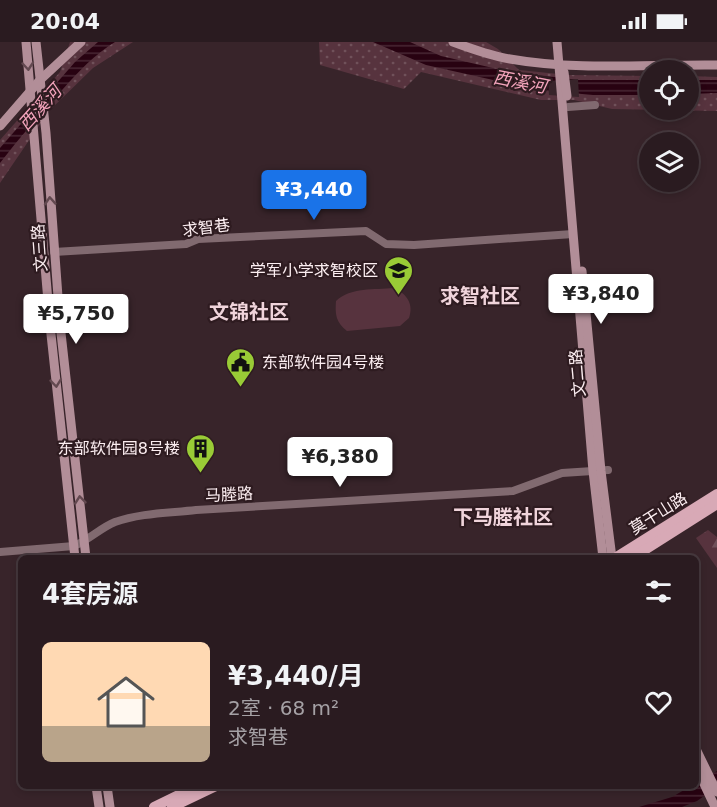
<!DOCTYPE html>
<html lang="zh">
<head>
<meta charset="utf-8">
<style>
  :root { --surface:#2a1b20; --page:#322429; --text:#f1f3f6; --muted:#a5a1a5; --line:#46393e; --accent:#1a73e8 }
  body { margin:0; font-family:"DejaVu Sans","Noto Sans SC",sans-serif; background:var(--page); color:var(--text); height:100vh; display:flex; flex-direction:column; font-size:22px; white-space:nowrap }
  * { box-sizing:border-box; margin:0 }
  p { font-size:20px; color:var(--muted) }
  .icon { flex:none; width:33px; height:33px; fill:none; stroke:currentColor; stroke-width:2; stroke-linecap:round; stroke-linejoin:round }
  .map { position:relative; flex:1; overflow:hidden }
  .sheet { position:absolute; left:18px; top:513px; width:681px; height:234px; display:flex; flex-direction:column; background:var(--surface); border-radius:9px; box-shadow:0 3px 9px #0003,0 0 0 2px var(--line) }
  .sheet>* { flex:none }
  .buttons { position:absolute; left:639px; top:18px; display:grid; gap:12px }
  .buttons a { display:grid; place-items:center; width:60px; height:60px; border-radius:50%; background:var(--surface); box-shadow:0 3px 9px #0003,0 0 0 2px var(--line); font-size:30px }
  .price { position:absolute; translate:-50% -51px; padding:0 14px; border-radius:6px; background:#fff; color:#222; font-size:20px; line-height:39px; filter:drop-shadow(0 2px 3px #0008) }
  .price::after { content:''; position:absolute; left:50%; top:36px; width:18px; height:14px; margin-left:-9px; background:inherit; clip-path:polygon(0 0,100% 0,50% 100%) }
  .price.selected { background:var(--accent); color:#fff }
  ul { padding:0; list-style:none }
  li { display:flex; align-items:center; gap:18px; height:150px; padding:0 24px }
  li span { display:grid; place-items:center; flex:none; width:168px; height:120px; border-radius:9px; color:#555 }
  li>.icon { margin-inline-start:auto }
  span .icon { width:72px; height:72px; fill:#fffc; stroke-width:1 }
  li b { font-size:26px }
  h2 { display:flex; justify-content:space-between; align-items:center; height:72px; padding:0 24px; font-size:26px }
  .status { display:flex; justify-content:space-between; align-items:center; height:42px; padding:0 30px; background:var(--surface); direction:ltr }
  .status svg { height:16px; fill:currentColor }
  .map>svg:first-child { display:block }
</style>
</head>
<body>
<div class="status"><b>20:04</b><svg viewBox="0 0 49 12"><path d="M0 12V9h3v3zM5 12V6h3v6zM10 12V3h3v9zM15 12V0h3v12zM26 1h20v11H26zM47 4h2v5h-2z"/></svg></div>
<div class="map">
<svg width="717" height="765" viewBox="0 0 717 765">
  <defs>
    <pattern id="grass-dots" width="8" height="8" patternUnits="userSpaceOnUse" patternTransform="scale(1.5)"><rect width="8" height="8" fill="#57333e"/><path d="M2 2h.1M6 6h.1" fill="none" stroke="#70515a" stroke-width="1.8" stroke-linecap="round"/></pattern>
    <pattern id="forest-firs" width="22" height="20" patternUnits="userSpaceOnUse" patternTransform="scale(1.5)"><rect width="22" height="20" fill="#57333e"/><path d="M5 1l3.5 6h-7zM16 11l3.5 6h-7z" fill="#70515a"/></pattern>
    <pattern id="water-rules" width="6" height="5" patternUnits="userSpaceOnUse" patternTransform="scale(1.5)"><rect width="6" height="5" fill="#280211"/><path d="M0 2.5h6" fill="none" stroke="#482734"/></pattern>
  </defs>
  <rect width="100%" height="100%" fill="#38242a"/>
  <g fill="url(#grass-dots)">
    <path d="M 70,0 L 133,0 L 93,26 L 49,69 L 0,141 L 0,98 L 60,30 Z"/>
    <path d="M 319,0 L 486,0 L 498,7 L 519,28 L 568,33 L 649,34 L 650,68 L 688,68 L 689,34 L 717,35 L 717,69 L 612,67 L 574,58 L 541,58 L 421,30 L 404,47 L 320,23 Z"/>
  </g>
  <path fill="url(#forest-firs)" d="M 708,488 L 717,495 L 717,526 L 696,496 Z"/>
  <path fill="#57333e" d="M 394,246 C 407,252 414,262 409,276 L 400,284 L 347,289 C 336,280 335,273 336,259 C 351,245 374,248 394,246 Z"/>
  <g fill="url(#water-rules)">
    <path d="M 98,0 L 115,0 C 95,12 79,29 63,47 C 41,71 20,95 0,121 L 0,106 L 75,20 Z"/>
    <path d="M 373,0 L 410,0 L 441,14 L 506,29 L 579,38 L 649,38 L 649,53 L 593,53 L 538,48 L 426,23 Z"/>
    <path d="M 689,38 L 717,38 L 717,51 L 689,52 Z"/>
    <path d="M 717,729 L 717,745 L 697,759 L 682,765 L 639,765 L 672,755 L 691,744 L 696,744 L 696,741 Z"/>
  </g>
  <path fill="#38242a" d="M 578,37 L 579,55 L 549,53 L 548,39 Z"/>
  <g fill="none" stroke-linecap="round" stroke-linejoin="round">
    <g stroke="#816a70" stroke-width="8">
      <path d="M 568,65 L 595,63"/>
      <path d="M 54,210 L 186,202 L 198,197 L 366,189 L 386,202 L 414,203 L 573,192"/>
      <path d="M 0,510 L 74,504 C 89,498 100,486 115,480 C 140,471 170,471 196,468 L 513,449 L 562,431 L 608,428"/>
    </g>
    <g stroke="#b28e98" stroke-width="9">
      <path d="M 26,0 L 50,283 L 75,516"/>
      <path d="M 36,0 L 46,91 L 60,282 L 86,516"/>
      <path d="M 453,0 C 472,7 491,14 510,17 C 578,29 649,22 717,23"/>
      <path d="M 557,0 L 593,429 L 603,516"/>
      <path d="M 0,84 L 40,38 L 81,0"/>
      <path d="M 582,229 L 601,429 L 612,516"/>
      <path d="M 696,707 L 717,750"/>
      <path d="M 696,725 L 715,765"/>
      <path d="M 96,744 L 99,765"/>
      <path d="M 107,744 L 110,765"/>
    </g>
    <g stroke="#d8a9b6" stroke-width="10">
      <path d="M 615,516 L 717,452"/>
      <path d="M 632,516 L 717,462"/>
      <path d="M 154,765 L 197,744"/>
      <path d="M 172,765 L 216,744"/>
    </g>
    <path stroke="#b28e98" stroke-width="9" d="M 564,30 L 567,54"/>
  </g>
  <defs><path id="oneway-chevron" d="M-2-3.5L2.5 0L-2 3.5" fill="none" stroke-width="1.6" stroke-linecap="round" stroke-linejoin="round" transform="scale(1.5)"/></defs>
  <g stroke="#634950">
    <use href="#oneway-chevron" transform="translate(28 24) rotate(85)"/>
    <use href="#oneway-chevron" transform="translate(50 159) rotate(-94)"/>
    <use href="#oneway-chevron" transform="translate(56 341) rotate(84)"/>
    <use href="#oneway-chevron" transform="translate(80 458) rotate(-96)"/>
  </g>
  <defs>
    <symbol id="school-pin" viewBox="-11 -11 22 30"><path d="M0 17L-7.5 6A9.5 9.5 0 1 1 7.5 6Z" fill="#99cb36" stroke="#2e1b20"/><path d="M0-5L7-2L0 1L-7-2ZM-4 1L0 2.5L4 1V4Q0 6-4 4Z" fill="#111"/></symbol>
    <symbol id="civic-pin" viewBox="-11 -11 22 30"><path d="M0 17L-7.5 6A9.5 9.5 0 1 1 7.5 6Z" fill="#99cb36" stroke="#2e1b20"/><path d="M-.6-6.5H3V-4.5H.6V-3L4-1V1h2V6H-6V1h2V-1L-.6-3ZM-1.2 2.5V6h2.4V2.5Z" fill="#111"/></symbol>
    <symbol id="building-pin" viewBox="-11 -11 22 30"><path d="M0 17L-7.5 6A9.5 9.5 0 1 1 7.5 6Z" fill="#99cb36" stroke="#2e1b20"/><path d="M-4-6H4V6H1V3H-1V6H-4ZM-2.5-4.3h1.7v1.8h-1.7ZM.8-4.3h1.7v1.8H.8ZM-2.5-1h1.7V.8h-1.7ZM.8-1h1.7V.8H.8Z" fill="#111"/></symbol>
  </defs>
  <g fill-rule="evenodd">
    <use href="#school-pin" x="382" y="212" width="33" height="45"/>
    <use href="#civic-pin" x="224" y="304" width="33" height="45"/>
    <use href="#building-pin" x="184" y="390" width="33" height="45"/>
  </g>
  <g text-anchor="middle" stroke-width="4.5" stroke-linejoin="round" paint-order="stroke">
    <g font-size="16" fill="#fceef1" stroke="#2e1b20">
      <text transform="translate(206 185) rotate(-7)" y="6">求智巷</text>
      <text transform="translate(39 206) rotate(-94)" y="6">文三路</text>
      <text transform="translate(577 331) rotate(-95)" y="6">文二路</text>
      <text transform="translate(229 452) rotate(-3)" y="6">马塍路</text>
      <text transform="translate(658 471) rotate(-32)" y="6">莫干山路</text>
    </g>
    <g font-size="16" fill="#fceef1" stroke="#2e1b20" text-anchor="end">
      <text x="378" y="234">学军小学求智校区</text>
      <text x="262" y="326" text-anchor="start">东部软件园4号楼</text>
      <text x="180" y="412">东部软件园8号楼</text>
    </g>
    <g font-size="18" font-style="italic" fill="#f4a4bc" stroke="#2e1b20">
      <text transform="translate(520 40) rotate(11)" y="6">西溪河</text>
      <text transform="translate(40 66) rotate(-48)" y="6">西溪河</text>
    </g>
    <g font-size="20" font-weight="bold" fill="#f0d4db" stroke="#2e1b20">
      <text x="480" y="261">求智社区</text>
      <text x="249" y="277">文锦社区</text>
      <text x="503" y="482">下马塍社区</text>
    </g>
  </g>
</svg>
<div class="buttons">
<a><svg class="icon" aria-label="locate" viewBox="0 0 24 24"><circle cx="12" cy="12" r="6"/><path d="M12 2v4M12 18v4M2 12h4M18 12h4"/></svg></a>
<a><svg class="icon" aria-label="layers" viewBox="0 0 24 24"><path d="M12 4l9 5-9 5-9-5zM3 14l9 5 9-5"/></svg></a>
</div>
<b class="price selected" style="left:314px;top:179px">¥3,440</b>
<b class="price" style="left:601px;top:283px">¥3,840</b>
<b class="price" style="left:76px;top:303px">¥5,750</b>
<b class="price" style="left:340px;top:446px">¥6,380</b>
<section class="sheet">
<h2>4套房源<svg class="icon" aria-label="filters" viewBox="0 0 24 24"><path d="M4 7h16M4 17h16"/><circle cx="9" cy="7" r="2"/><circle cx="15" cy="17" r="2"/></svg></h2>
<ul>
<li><span style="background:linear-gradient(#ffd9b3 70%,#b9a48a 0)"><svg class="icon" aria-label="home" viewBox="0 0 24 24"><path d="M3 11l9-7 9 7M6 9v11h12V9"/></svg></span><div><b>¥3,440/月</b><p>2室 · 68 m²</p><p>求智巷</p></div><svg class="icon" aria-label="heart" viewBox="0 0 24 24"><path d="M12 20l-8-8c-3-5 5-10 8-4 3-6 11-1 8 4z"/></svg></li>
</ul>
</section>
</div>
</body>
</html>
